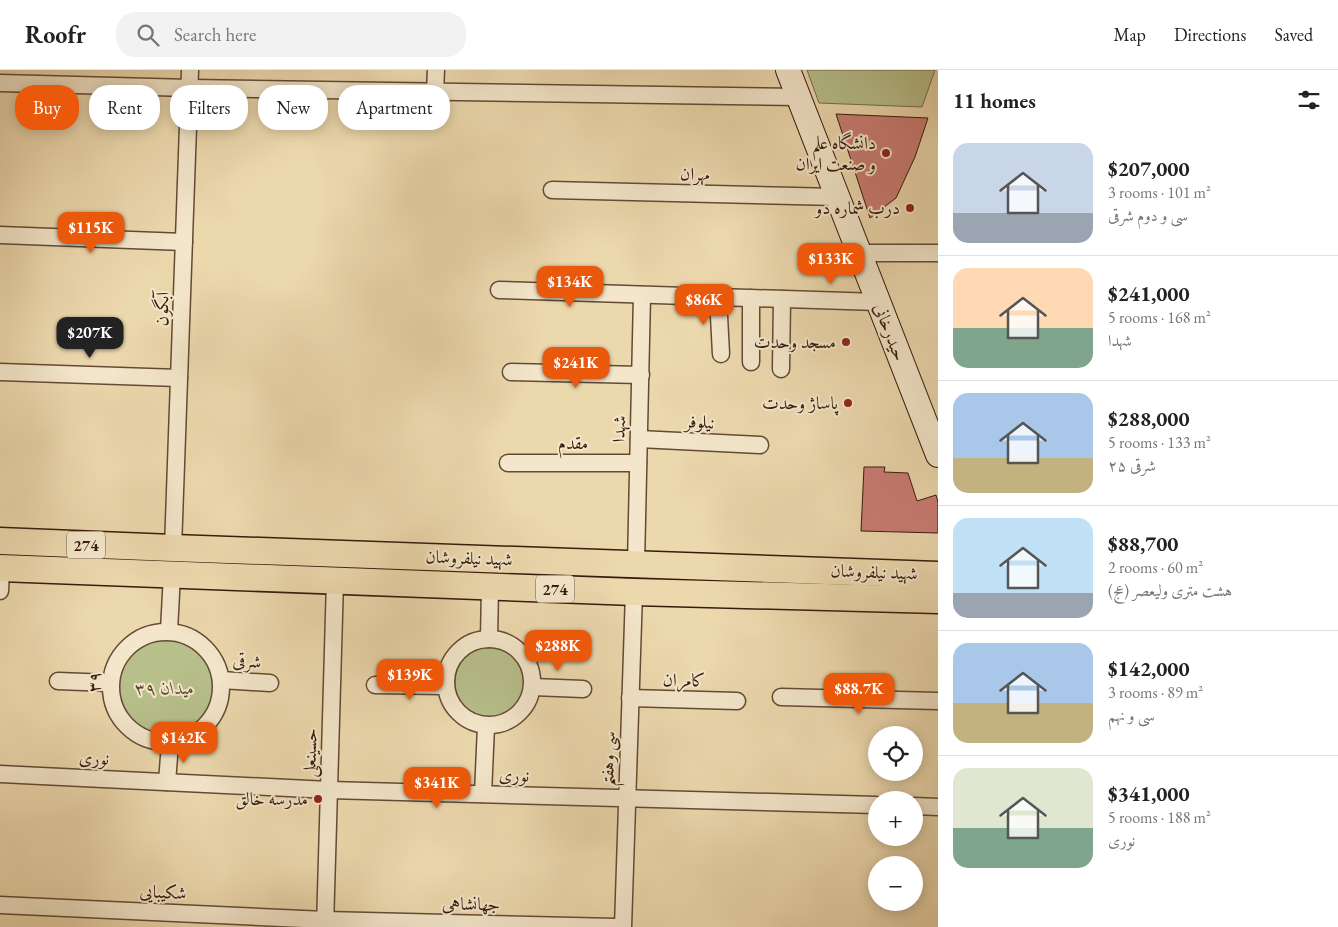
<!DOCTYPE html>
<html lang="en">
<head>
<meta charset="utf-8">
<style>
  :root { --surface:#fff; --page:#f2f2f2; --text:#222; --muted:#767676; --line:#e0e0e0; --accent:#ea580c }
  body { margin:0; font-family:"EB Garamond",Amiri,serif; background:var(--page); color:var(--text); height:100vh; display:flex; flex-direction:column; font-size:19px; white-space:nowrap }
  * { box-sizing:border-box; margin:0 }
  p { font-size:16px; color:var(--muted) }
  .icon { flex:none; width:28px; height:28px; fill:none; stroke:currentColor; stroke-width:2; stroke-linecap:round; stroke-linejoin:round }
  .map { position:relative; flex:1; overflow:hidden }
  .side { display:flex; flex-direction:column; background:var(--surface); width:400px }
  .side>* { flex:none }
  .hud { position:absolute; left:15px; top:15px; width:475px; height:45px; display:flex; gap:10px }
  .controls { position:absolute; left:868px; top:656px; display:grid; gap:10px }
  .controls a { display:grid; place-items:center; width:55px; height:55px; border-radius:50%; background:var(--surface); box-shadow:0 2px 12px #0003; font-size:25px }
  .price { position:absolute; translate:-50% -42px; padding:0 11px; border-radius:10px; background:var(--accent); color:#fff; font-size:16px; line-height:32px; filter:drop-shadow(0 1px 2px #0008) }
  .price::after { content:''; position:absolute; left:50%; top:30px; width:15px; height:11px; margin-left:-8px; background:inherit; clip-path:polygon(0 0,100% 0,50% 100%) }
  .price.on { background:#222; color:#fff }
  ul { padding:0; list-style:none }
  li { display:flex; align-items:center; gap:15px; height:125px; padding:0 15px }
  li+li { border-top:1px solid var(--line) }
  li span { display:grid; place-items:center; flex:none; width:140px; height:100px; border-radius:15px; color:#555 }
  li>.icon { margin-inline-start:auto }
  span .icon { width:60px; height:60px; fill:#fffc; stroke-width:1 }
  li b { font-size:21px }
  h2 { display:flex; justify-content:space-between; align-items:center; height:60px; padding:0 15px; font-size:21px }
  .pill { padding:0 18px; border-radius:20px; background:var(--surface); box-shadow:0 2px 12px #0003; font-size:18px; line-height:45px }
  .pill.on { background:var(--accent); color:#fff }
  header { display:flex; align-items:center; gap:30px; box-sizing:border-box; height:70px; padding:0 25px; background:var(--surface); border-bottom:1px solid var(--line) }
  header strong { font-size:24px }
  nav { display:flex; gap:28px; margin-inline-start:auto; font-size:18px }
  .search { width:350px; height:45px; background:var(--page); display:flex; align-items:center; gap:12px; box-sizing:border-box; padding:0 18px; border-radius:20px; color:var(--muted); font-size:19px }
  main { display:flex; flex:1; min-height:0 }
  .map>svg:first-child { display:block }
</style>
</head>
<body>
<header>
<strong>Roofr</strong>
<div class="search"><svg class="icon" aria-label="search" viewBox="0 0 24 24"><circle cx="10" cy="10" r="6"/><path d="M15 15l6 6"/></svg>Search here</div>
<nav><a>Map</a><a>Directions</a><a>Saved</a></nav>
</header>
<main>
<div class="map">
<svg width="938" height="857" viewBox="0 0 938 857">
  <rect width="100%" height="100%" fill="#ecd8ad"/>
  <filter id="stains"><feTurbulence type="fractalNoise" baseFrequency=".004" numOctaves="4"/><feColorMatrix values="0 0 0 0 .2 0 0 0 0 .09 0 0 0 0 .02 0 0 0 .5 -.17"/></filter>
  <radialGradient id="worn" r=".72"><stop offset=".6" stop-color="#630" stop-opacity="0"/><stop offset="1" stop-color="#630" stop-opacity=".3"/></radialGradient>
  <g fill="#b7bf8b" stroke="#766d4c">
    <path d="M 807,0 L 935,0 L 922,37 L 819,33 Z"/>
    <path d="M 169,561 L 215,591 L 215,642 L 191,666 L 153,670 L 128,658 L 110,613 L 123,581 Z"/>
    <circle cx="490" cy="612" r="35"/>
  </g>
  <g fill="#c97c73" stroke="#361b0c">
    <path d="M 836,44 L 928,48 L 915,87 L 896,128 L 870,148 Z"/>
    <path d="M 864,397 L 885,397 L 884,402 L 908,403 L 917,431 L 936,425 L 938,432 L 938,463 L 861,461 Z"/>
  </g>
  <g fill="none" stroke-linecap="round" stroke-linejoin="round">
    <defs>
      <g id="street">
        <path d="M 0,13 L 190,18 L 799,27"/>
        <path d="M 435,22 L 436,0"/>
        <path d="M 552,120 L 838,127"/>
        <path d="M 0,165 L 184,172"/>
        <path d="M 860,183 L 938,183"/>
        <path d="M 499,220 L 878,232"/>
        <path d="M 718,227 L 721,284"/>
        <path d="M 751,228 L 751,292"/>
        <path d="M 781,299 L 782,229"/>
        <path d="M 0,302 L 179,308"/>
        <path d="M 511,302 L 641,305"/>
        <path d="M 639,369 L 760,375"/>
        <path d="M 508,393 L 638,393"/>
        <path d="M 173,478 L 190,0"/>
        <path d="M 636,494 L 642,225"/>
        <path d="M 0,521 L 1,498"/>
        <path d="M 169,561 L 172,504"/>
        <circle cx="166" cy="617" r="55"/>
        <circle cx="489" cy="612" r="43"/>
        <path d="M 489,569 L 490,517"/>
        <path d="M 221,610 L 270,613"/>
        <path d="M 58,611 L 110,613"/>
        <path d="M 375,615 L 444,616"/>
        <path d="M 533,617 L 583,619"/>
        <path d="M 781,627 L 938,631"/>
        <path d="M 630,628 L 737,631"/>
        <path d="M 0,704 L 329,720 L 876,735"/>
        <path d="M 167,712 L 170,674"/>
        <path d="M 483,724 L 486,656"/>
        <path d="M 914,736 L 938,737"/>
        <path d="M 0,835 L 325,850 L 615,857"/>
        <path d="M 325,857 L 335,511"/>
        <path d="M 623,857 L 634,522"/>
      </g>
      <path id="secondary" d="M 788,0 L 938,385"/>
      <g id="primary">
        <path d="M 0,471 L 173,478 L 938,505"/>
        <path d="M 0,498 L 634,522 L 938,530"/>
      </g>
    </defs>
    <use href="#street" stroke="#644a34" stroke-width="19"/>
    <use href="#secondary" stroke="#361b0c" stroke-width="26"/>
    <use href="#primary" stroke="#361b0c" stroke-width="29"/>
    <use href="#street" stroke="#f3e6ca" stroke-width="16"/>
    <use href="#secondary" stroke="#f3e6ca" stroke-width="24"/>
    <use href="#primary" stroke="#ecd8ad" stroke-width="26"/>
  </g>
  <g fill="#8f2418" stroke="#f3e6ca" stroke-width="2">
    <circle cx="886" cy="83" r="5"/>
    <circle cx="910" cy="138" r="5"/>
    <circle cx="846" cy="272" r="5"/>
    <circle cx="848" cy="333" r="5"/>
    <circle cx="318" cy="729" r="5"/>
  </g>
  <g text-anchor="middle" stroke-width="4" stroke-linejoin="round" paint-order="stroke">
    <g fill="#f3e6ca" stroke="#6f5845" stroke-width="1">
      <rect x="67" y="461.5" width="38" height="27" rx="4"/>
      <rect x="536" y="505.5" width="38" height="27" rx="4"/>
    </g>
    <g font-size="16" font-weight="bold" fill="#361b0c">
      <text x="86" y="481">274</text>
      <text x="555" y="525">274</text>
    </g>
    <g font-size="18" fill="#361b0c" stroke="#f3e6ca" text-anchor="end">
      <text x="876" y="79">دانشگاه علم<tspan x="876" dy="21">و صنعت ایران</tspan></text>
      <text x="900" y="144">درب شماره دو</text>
      <text x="836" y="278">مسجد وحدت</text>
      <text x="838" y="339">پاساژ وحدت</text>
      <text x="308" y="735">مدرسه خالق</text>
    </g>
    <g font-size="18" fill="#361b0c" stroke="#f3e6ca">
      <text transform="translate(695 104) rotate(2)" y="6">مهران</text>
      <text transform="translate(162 239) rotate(-88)" y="6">آبگون</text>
      <text transform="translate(890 262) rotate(69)" y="6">حیدرخانی</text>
      <text transform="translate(700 352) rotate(3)" y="6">نیلوفر</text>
      <text transform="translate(619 359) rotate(-89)" y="6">شهدا</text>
      <text x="573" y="379">مقدم</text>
      <text transform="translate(469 488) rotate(2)" y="6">شهید نیلفروشان</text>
      <text transform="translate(874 502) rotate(2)" y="6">شهید نیلفروشان</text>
      <text transform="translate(247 591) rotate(4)" y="6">شرقی</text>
      <text transform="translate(684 610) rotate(1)" y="6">کامران</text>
      <text transform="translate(94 612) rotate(-87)" y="6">۳۹</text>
      <text transform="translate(310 683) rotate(-88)" y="6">حسینعلی</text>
      <text transform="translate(94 688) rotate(3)" y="6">نوری</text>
      <text transform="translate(608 689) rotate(-88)" y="6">سی وهفتم</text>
      <text transform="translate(514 705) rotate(2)" y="6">نوری</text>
      <text transform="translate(163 822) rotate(3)" y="6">شکیبایی</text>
      <text transform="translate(471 834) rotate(1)" y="6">جهانشاهی</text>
    </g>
    <g font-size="18" font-style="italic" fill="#5d4c32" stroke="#f3e6ca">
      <text x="165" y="624">میدان ۳۹</text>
    </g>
  </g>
  <rect width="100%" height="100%" filter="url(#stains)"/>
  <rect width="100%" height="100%" fill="url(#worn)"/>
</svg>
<div class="controls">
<a><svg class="icon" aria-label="locate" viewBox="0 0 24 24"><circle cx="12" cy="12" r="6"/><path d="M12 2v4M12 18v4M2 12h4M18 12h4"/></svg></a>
<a>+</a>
<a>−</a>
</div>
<b class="price" style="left:91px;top:184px">$115K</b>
<b class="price" style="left:831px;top:215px">$133K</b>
<b class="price" style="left:570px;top:238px">$134K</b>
<b class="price" style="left:704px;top:256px">$86K</b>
<b class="price on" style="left:90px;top:289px">$207K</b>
<b class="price" style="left:576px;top:319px">$241K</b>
<b class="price" style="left:558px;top:602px">$288K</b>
<b class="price" style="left:410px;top:631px">$139K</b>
<b class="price" style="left:859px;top:645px">$88.7K</b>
<b class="price" style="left:184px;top:694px">$142K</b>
<b class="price" style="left:437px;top:739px">$341K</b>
<div class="hud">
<a class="pill on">Buy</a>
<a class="pill">Rent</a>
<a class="pill">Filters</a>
<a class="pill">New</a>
<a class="pill">Apartment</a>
</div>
</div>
<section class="side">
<h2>11 homes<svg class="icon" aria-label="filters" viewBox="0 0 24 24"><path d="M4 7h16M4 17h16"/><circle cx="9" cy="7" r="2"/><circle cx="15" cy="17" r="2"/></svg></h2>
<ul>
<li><span style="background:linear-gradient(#c9d6e8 70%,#9aa5b1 0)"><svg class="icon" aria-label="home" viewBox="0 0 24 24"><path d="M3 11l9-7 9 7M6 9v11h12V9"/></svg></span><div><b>$207,000</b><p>3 rooms · 101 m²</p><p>سی و دوم شرقی</p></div></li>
<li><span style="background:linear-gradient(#ffd9b3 60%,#7fa58c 0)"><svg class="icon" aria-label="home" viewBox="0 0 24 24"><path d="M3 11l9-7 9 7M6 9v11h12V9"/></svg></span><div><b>$241,000</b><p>5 rooms · 168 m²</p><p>شهدا</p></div></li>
<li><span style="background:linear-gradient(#a9c7e8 65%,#c2b280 0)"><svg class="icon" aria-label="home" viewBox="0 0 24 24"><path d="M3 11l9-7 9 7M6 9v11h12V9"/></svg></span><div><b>$288,000</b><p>5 rooms · 133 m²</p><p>۲۵ شرقی</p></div></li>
<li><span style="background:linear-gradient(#bfe0f5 75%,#9aa5b1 0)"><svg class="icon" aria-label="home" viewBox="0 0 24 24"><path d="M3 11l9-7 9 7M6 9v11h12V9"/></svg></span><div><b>$88,700</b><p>2 rooms · 60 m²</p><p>هشت متری ولیعصر (عج)</p></div></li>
<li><span style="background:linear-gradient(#a9c7e8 60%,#c2b280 0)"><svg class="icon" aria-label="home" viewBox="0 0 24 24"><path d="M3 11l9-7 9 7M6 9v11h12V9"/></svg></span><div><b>$142,000</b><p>3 rooms · 89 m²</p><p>سی و نهم</p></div></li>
<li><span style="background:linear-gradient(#dfe7d0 60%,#7fa58c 0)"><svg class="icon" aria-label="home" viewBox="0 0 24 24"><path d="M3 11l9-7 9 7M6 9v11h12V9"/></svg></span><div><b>$341,000</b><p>5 rooms · 188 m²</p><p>نوری</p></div></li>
</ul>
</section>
</main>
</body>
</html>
